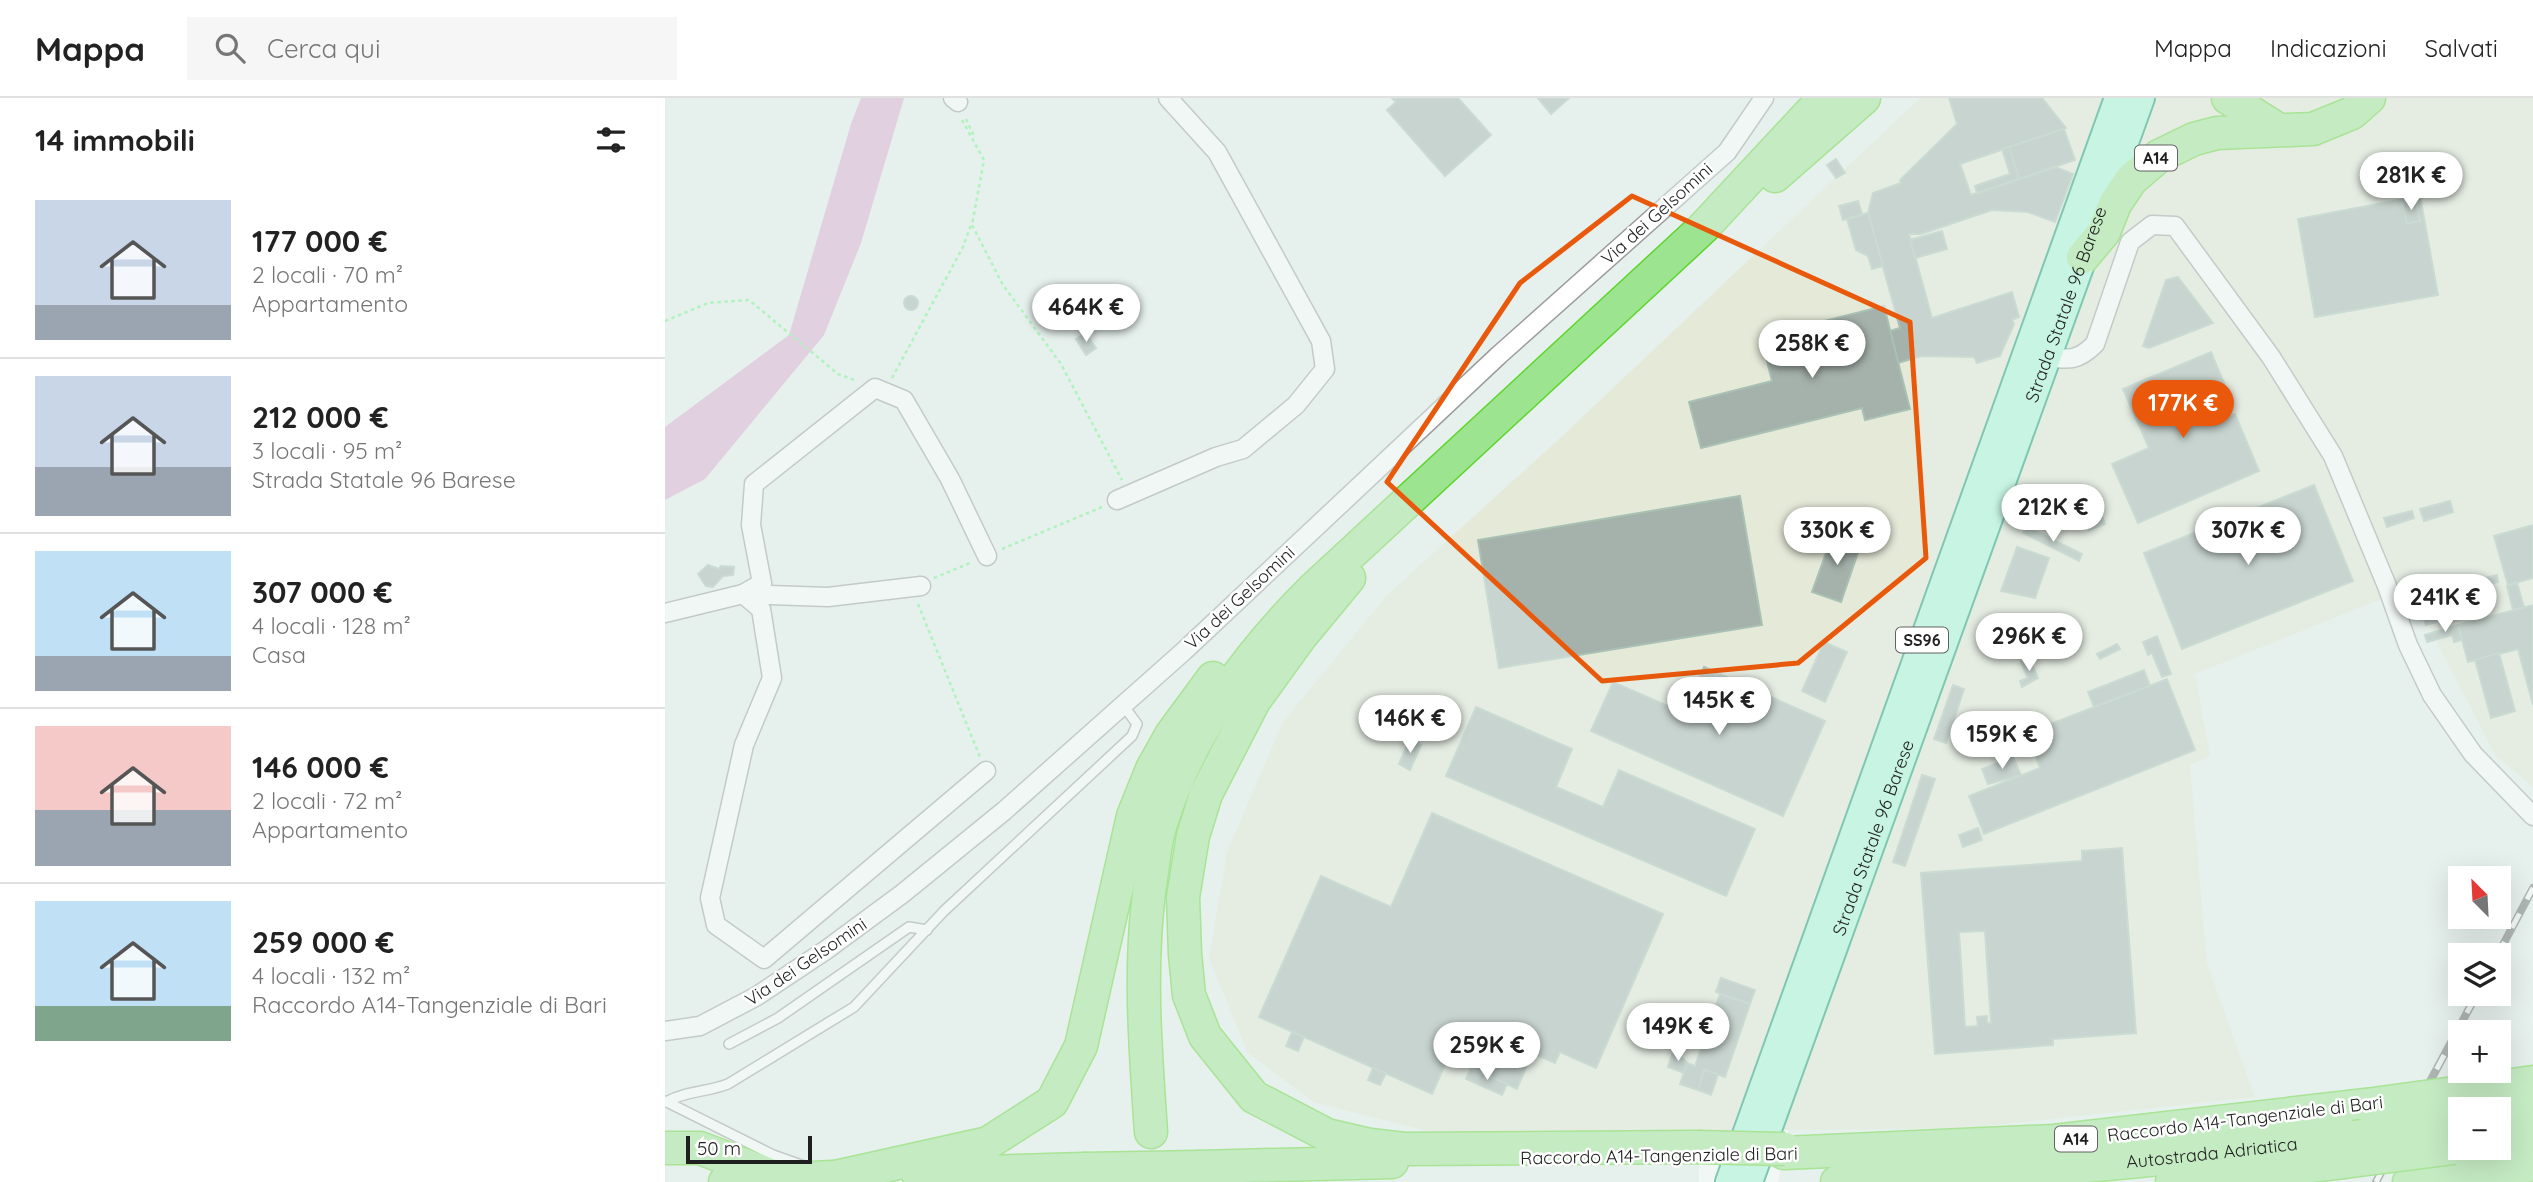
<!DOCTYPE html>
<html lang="it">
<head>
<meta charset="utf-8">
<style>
  :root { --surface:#fff; --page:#f6f6f6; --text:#222; --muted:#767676; --line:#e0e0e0; --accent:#ea580c }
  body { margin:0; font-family:Quicksand,sans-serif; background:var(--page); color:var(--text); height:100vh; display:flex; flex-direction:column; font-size:26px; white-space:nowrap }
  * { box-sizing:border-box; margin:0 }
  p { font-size:23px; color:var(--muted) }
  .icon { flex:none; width:38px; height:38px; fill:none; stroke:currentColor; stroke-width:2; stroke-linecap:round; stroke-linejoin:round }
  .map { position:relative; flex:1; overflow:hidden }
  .details { display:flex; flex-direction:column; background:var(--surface); width:665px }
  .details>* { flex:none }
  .needle { width:46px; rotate:336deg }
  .tools { position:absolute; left:1783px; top:768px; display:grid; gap:14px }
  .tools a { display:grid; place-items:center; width:63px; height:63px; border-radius:0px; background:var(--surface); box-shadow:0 7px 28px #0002; font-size:35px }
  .scale { position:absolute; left:21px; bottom:18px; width:126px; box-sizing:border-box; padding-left:7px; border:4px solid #1f1f1f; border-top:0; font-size:19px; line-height:24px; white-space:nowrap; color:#1f1f1f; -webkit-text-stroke:5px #fff; paint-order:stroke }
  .price { position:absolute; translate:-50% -60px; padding:0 16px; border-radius:24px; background:#fff; color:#222; font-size:23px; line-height:46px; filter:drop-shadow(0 2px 4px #0008) }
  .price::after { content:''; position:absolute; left:50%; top:42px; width:21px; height:16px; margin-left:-10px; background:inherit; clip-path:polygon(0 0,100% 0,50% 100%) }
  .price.active { background:var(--accent); color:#fff }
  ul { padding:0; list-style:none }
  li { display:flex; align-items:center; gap:21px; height:175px; padding:0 35px }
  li+li { border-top:2px solid var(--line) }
  li span { display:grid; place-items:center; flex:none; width:196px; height:140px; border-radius:0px; color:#555 }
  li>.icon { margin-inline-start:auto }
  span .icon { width:84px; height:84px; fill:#fffc; stroke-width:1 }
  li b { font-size:30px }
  h2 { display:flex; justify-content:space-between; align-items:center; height:84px; padding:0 35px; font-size:30px }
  header { display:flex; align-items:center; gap:42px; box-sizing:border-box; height:98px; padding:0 35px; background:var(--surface); border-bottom:2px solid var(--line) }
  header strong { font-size:33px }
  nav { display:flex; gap:38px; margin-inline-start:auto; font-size:24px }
  .search { width:490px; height:63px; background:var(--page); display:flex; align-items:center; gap:18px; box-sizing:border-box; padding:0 24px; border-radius:0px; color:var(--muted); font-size:26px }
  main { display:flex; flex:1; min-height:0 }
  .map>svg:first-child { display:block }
</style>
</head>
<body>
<header>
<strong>Mappa</strong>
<div class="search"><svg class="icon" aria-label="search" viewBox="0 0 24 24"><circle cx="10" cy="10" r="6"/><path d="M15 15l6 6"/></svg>Cerca qui</div>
<nav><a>Mappa</a><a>Indicazioni</a><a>Salvati</a></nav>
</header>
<main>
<section class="details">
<h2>14 immobili<svg class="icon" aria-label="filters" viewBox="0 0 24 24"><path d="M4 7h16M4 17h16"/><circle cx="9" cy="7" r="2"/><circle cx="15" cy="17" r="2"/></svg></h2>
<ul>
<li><span style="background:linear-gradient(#c9d6e8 75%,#9aa5b1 0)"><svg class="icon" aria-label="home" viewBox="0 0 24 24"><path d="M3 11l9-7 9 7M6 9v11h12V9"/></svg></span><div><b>177 000 €</b><p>2 locali · 70 m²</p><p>Appartamento</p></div></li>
<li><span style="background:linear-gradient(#c9d6e8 65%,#9aa5b1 0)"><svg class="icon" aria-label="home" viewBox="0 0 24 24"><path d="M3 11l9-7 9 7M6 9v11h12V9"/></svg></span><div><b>212 000 €</b><p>3 locali · 95 m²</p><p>Strada Statale 96 Barese</p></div></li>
<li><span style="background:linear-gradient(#bfe0f5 75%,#9aa5b1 0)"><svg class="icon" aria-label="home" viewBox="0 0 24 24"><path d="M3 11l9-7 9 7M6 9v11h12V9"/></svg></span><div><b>307 000 €</b><p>4 locali · 128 m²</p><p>Casa</p></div></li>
<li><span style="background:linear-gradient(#f6c9c9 60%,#9aa5b1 0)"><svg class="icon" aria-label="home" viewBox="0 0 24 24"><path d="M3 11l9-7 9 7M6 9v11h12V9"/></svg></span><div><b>146 000 €</b><p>2 locali · 72 m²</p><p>Appartamento</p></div></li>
<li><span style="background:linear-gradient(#bfe0f5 75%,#7fa58c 0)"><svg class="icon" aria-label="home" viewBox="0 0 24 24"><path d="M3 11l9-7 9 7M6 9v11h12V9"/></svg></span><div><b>259 000 €</b><p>4 locali · 132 m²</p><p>Raccordo A14-Tangenziale di Bari</p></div></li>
</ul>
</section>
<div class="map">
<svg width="1868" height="1084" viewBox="0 0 1868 1084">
  <rect width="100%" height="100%" fill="#e6f0ed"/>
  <path fill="#e5e9d8" d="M 1255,0 L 1868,0 L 1868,689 L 1830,657 L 1744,490 L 1530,576 L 1545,658 L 1525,667 L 1542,865 L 1590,999 L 1304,1030 L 774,1036 L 648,1004 L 582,954 L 544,860 L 562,754 L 618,624 L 722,497 L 893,342 Z"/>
  <path fill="#dca8ce" d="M 196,0 L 239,0 L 196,145 L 159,237 L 40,381 L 0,402 L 0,329 L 124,237 L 186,26 Z"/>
  <path fill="#fff" d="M 1123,1032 L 1113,1084 L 1034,1084 L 1033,1033 Z"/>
  <g fill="#a5b1ab" stroke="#a9c1b4" stroke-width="2" fill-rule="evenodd">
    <path d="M 727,0 L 793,0 L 826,37 L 780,78 L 722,12 L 731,4 Z"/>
    <path d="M 873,0 L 904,0 L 886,16 Z"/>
    <path d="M 1284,0 L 1377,0 L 1401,30 L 1295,66 L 1306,97 L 1391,69 L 1408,76 L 1390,124 L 1363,114 L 1327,112 L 1256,136 L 1244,136 L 1267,220 L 1347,194 L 1354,219 L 1347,222 L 1349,226 L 1335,258 L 1312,265 L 1309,259 L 1256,258 L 1233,265 L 1225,233 L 1235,230 L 1203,115 L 1208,95 L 1236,85 L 1235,82 L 1292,26 Z"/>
    <path d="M 1399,31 L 1410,62 L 1354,81 L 1344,49 Z"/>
    <path d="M 1344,49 L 1354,81 L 1312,95 L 1310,88 L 1345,76 L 1337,51 Z"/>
    <path d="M 1171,61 L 1180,75 L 1171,80 L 1162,67 Z"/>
    <path d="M 1755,98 L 1773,197 L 1650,219 L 1633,121 Z"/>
    <path d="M 1750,101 L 1755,123 L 1742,126 L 1737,104 Z"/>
    <path d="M 1193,103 L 1197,116 L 1178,122 L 1174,108 Z"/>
    <path d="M 1203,115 L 1218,168 L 1207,171 L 1203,158 L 1191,152 L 1182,121 Z"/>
    <path d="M 1277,133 L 1282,151 L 1250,160 L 1245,142 Z"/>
    <path d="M 1513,179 L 1548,225 L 1484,250 L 1478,248 L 1501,182 Z"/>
    <circle cx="246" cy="205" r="7"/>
    <path d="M 1219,208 L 1245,311 L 1200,322 L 1197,310 L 1036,350 L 1024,304 L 1107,283 L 1096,239 Z"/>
    <path d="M 420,235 L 431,250 L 421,257 L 411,241 Z"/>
    <path d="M 1546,254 L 1566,302 L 1554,307 L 1560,320 L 1570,316 L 1594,373 L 1473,425 L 1447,366 L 1484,350 L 1458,291 Z"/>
    <path d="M 1649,387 L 1688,483 L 1517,551 L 1479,455 Z"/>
    <path d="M 1075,398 L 1097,527 L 834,570 L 813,442 Z"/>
    <path d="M 1785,403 L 1788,414 L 1759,423 L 1755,411 Z"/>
    <path d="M 1564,413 L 1566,420 L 1548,428 L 1545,421 Z"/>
    <path d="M 1747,413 L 1749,420 L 1722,429 L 1719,420 Z"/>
    <path d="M 1436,415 L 1440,426 L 1424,432 L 1420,421 Z"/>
    <path d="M 1868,427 L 1868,480 L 1843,487 L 1829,438 Z"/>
    <path d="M 1361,428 L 1417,456 L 1414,463 L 1358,435 Z"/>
    <path d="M 1169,433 L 1197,443 L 1176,504 L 1147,494 Z"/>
    <path d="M 1352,449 L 1384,460 L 1370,500 L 1336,493 Z"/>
    <path d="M 43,467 L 54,471 L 56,468 L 69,469 L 68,477 L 58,478 L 48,489 L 41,488 L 33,476 Z"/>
    <path d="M 1832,477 L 1833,484 L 1818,488 L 1816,481 Z"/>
    <path d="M 1852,485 L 1859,509 L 1848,512 L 1842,488 Z"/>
    <path d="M 1764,504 L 1771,524 L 1761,527 L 1754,507 Z"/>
    <path d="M 1868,507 L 1868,607 L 1853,551 L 1803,564 L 1793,527 Z"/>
    <path d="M 1793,527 L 1797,542 L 1789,544 L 1787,537 L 1762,544 L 1760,537 Z"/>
    <path d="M 1492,538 L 1506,576 L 1497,579 L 1487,555 L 1483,557 L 1478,544 Z"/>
    <path d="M 1159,544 L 1182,554 L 1160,604 L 1137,593 Z"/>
    <path d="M 1452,546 L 1455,551 L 1435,561 L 1432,556 Z"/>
    <path d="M 1834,555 L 1850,613 L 1826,620 L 1810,562 Z"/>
    <path d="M 1364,560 L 1373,580 L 1357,589 L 1355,583 L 1363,580 L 1356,564 Z"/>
    <path d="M 1039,569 L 1160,623 L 1118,718 L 926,633 L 948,584 L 1019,615 Z"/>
    <path d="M 1479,572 L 1485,588 L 1429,609 L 1423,594 Z"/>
    <path d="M 1024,580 L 1033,584 L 1026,600 L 1017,596 Z"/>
    <path d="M 1502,581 L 1530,652 L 1319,736 L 1304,698 L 1375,670 L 1362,635 Z"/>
    <path d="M 1288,587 L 1299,591 L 1281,645 L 1269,641 Z"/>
    <path d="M 811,609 L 907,651 L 891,689 L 938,709 L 954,672 L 1090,731 L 1061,798 L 781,678 Z"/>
    <path d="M 744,643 L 756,647 L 745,672 L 734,666 Z"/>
    <path d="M 1348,659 L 1356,677 L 1323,686 L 1317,671 Z"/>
    <path d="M 1257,677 L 1270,681 L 1240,768 L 1228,764 Z"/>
    <path d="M 767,715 L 998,816 L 931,970 L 895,954 L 890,965 L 867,955 L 852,991 L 783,960 L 767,996 L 594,919 L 656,778 L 726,809 Z"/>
    <path d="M 1313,730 L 1317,742 L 1298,749 L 1294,737 Z"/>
    <path d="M 1457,750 L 1471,935 L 1388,941 L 1388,947 L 1270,956 L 1256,775 L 1417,763 L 1417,753 ZM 1320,833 L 1326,925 L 1322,925 L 1322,918 L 1312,919 L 1313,928 L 1300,929 L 1294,834 Z"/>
    <path d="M 1056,880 L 1090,892 L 1085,906 L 1051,894 Z"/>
    <path d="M 1055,896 L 1085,906 L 1060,979 L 1039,972 L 1033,992 L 1015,986 L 1022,965 L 1030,968 Z"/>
    <path d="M 627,934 L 639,939 L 633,953 L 621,948 Z"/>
    <path d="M 1009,951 L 1022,965 L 1019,975 L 1003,969 Z"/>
    <path d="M 708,970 L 721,975 L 715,987 L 703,982 Z"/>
    <path d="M 806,970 L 842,986 L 837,997 L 801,981 Z"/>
    <path d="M 1039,972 L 1053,976 L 1046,997 L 1033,992 Z"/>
  </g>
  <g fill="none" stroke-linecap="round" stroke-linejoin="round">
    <defs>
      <g id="lane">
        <path d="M 64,946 L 113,920 L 244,829 L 262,832"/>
        <path d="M 0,1003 L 108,1057 L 139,1068"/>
        <path d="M 1,1004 C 20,993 43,994 63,986 L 189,909 L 279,813 L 467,638 L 472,626 L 458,607"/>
      </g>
      <g id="street">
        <path d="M 288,0 L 293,4"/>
        <path d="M 1382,259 C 1404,262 1413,263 1430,246 L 1465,144 L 1487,127 L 1510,128 L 1606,259 L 1668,358 L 1722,488 L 1743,547 L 1767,597 L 1808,656 L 1868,718"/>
        <path d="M 452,402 L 551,359 L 578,351 L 631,307 L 660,271 L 656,243 L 552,54 L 503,0"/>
        <path d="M 0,515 L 78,496 L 163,499 L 256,488"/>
        <path d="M 321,673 L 99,861 L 51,827 L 45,800 L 79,647 L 107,580 L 96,511 L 78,496 L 97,485 L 86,427 L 89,386 L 210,290 L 239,302 L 285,381 L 322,458"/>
        <path d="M 0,933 L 35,928 L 92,898 L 161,852 L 237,796 L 339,713 L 519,553 L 834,257 L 1062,54 L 1099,0"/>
      </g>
      <g id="primary">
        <path d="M 1064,1084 L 1453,0"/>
        <path id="s1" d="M 1084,1084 L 1476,0"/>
      </g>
      <g id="highway">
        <path d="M 1563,0 L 1611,30"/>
        <path d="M 1110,78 L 1199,0"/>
        <path d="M 1418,159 L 1439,134 L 1450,106 L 1466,82 L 1494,58 L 1529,41 L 1552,35 L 1648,31 L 1687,15 L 1704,0"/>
        <path d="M 684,480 L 636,538 L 589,603 L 541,696 L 528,738 L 518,799 L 520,856 L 524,897 L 540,938 L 589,999 L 662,1037 L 705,1047 L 739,1051 L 1033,1049"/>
        <path d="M 1825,990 L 1868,984"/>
        <path d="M 1834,1019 L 1868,1014"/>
        <path d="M 486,1034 C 480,947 473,860 487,774 C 489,761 490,745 494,732 C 522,637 580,558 650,489 L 1038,130 L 1159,0"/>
        <path d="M 1834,1043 L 1868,1039"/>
        <path d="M 0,1050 L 35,1050 L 105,1077"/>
        <path d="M 1119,1055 L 1389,1043 L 1701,1007"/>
        <path d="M 535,1069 L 727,1064"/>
        <path d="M 253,1076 L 419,1071"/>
        <path d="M 170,1079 L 323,1045 L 387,1004 L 416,948 L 468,718 L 487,671 L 506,637 L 548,580"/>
        <path d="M 60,1084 L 190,1078"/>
        <path id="s2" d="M 1172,1084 C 1346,1078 1517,1060 1689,1039"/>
        <path d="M 1507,1084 L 1679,1064"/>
        <path d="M 1744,1084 L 1868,1067"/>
      </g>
    </defs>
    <use href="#lane" stroke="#9c9c9c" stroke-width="12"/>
    <use href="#street" stroke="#9c9c9c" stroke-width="21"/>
    <use href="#primary" stroke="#05956c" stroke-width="30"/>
    <use href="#highway" stroke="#5fd52c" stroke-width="35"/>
    <g stroke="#72f585" stroke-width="2.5" stroke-dasharray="3.5 3.5" stroke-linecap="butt">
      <path d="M 301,21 L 310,40"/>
      <path d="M 297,22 L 319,62 L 307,127 L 338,187 L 396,266 L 457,382"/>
      <path d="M 0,223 L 43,205 L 84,202 L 173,276 L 192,283"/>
      <path d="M 227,280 L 298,149 L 307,124"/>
      <path d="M 337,451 L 437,409"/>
      <path d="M 269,480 L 305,465"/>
      <path d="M 253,506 L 315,659"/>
    </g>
    <use href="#lane" stroke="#fff" stroke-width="9"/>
    <use href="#street" stroke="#fff" stroke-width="18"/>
    <use href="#primary" stroke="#a2f9d7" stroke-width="26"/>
    <use href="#highway" stroke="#9de491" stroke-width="32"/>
    <defs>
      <g id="rail">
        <path d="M 1832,858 L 1868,790"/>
        <path d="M 1711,1084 L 1812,896"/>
      </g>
    </defs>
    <use href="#rail" stroke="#6d6d6d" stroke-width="8"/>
    <use href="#rail" stroke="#fff" stroke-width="5" stroke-dasharray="16" stroke-linecap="butt"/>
    <defs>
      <g id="highway-bridge">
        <path d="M 1701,1007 L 1825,990"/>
        <path d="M 1689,1039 L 1796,1024"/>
        <path d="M 1033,1049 L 1120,1051"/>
        <path d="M 1679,1064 L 1789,1050"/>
        <path d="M 419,1071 L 535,1069"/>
      </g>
    </defs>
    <use href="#highway-bridge" stroke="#5fd52c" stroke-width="35" stroke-linecap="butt"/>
    <use href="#highway-bridge" stroke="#9de491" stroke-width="32"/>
  </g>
  <path d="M0 0H1868V1084H0ZM 967,98 L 1245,224 L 1261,460 L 1133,565 L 937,583 L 722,384 L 855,185 Z" fill="#e6f0ed" fill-opacity=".55" fill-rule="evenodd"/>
  <path fill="none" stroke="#e8590c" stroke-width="5" stroke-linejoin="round" d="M 967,98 L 1245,224 L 1261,460 L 1133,565 L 937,583 L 722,384 L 855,185 Z"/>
  <g text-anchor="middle" stroke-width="5" stroke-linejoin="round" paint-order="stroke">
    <g fill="#fff" stroke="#626262" stroke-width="2">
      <rect x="1470" y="47.5" width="42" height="25" rx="5"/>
      <rect x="1231" y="529.5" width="52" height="25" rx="5"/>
      <rect x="1390" y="1028.5" width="42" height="25" rx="5"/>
    </g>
    <g font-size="16" font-weight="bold" fill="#1f1f1f">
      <text x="1491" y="66">A14</text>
      <text x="1257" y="548">SS96</text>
      <text x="1411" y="1047">A14</text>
    </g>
    <g font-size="18" fill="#1f1f1f" stroke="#fff">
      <text transform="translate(992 116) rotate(-42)" y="6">Via dei Gelsomini</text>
      <text dy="6" stroke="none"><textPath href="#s1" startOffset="933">Strada Statale 96 Barese</textPath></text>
      <text transform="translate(575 500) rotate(-43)" y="6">Via dei Gelsomini</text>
      <text dy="6" stroke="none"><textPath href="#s1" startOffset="366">Strada Statale 96 Barese</textPath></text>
      <text transform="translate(141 864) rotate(-34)" y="6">Via dei Gelsomini</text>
      <text transform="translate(1580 1021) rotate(-7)" y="6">Raccordo A14-Tangenziale di Bari</text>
      <text dy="6" stroke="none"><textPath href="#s2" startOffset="376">Autostrada Adriatica</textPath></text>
      <text transform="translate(994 1058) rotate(-1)" y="6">Raccordo A14-Tangenziale di Bari</text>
    </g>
  </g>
</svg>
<div class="tools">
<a><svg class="needle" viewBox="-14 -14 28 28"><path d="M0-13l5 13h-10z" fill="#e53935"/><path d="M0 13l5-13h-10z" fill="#767676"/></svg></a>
<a><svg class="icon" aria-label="layers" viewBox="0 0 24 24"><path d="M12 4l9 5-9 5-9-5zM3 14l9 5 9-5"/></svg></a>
<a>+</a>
<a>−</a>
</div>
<div class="scale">50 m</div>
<b class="price" style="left:1746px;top:114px">281K €</b>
<b class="price" style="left:421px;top:246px">464K €</b>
<b class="price" style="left:1147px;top:282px">258K €</b>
<b class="price active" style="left:1518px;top:342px">177K €</b>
<b class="price" style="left:1388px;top:446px">212K €</b>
<b class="price" style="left:1172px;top:469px">330K €</b>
<b class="price" style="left:1583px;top:469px">307K €</b>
<b class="price" style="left:1780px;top:536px">241K €</b>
<b class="price" style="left:1364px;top:575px">296K €</b>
<b class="price" style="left:1054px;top:639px">145K €</b>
<b class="price" style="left:745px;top:657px">146K €</b>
<b class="price" style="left:1337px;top:673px">159K €</b>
<b class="price" style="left:1013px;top:965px">149K €</b>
<b class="price" style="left:822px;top:984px">259K €</b>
</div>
</main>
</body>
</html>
